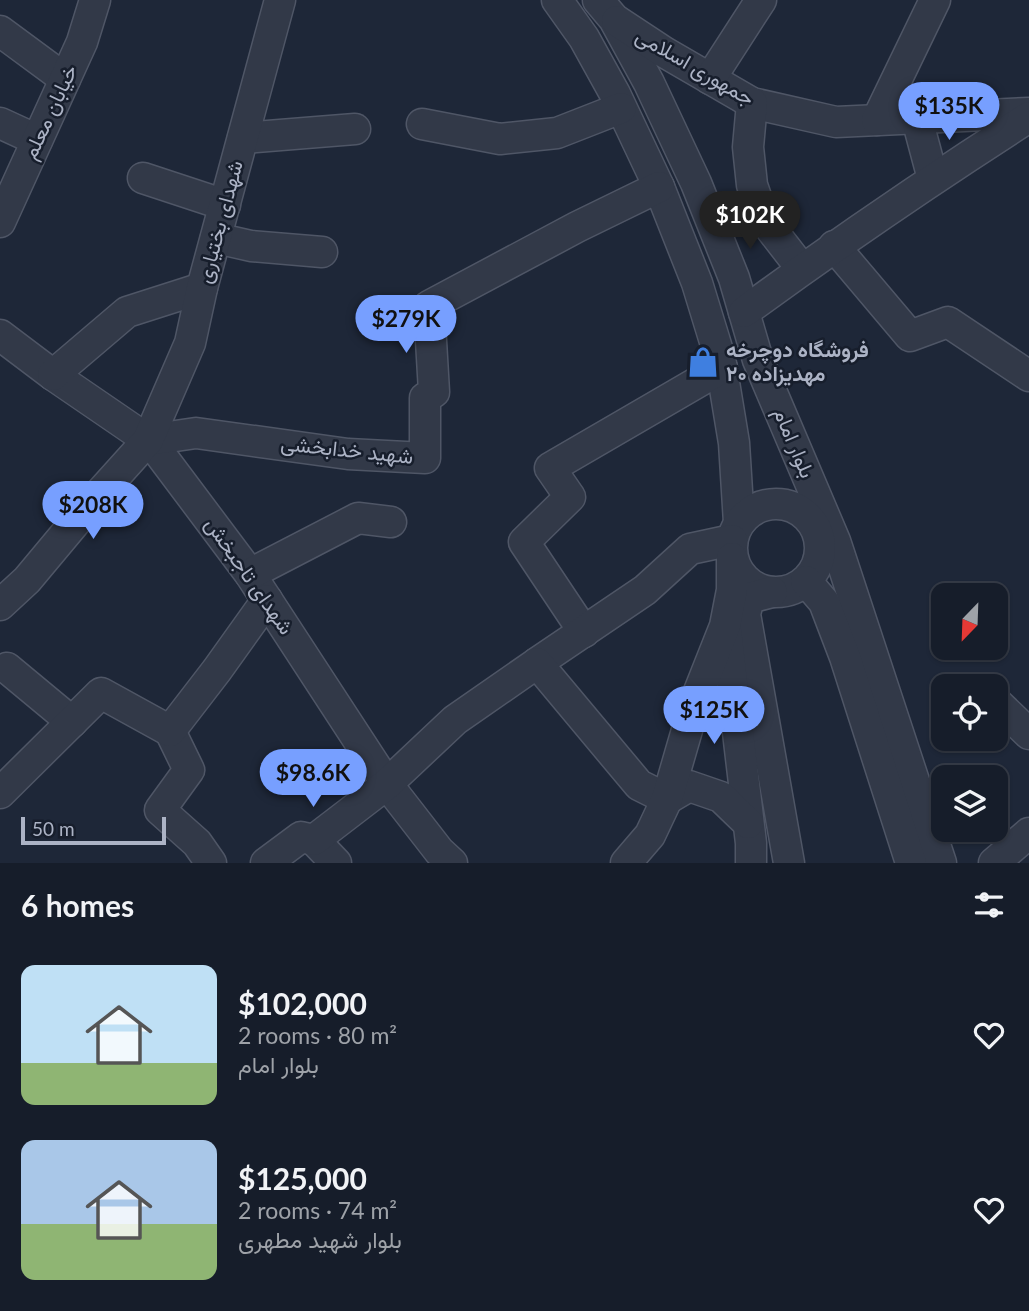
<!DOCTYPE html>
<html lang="en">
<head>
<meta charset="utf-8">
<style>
  :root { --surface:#161d2a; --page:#232a36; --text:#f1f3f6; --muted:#9ea2a8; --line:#353b47; --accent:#779fff }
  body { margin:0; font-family:Lato,Vazirmatn,sans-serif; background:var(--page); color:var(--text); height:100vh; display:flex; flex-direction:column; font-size:26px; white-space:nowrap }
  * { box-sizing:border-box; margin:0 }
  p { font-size:23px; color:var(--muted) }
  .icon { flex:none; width:38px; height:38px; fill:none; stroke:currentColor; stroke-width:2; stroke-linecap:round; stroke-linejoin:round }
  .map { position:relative; height:863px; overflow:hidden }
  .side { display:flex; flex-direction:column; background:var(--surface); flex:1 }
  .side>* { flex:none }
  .needle { width:46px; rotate:203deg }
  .controls { position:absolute; left:931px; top:583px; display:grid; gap:14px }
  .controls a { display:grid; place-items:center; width:77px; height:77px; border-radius:14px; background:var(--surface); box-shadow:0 2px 5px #0004,0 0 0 2px var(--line); font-size:35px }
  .scale { position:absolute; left:21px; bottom:18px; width:145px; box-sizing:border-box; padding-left:7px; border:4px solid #acb3c5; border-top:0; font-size:19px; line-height:24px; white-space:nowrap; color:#acb3c5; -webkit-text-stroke:5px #171e2c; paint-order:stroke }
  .price { position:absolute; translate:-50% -60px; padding:0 16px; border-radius:24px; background:var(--accent); color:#111; font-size:23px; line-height:46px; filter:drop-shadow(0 2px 4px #0008) }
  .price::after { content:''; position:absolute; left:50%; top:42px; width:21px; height:16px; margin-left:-10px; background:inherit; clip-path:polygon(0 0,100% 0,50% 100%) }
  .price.selected { background:#222; color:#fff }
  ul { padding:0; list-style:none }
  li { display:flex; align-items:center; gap:21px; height:175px; padding:0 21px }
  li span { display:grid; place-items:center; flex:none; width:196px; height:140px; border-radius:14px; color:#555 }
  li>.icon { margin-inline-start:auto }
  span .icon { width:84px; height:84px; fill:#fffc; stroke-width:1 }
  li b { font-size:30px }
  h2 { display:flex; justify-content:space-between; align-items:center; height:84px; padding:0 21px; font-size:30px }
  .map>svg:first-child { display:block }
</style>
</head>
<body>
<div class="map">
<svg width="1029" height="863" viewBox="0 0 1029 863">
  <rect width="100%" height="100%" fill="#1e2738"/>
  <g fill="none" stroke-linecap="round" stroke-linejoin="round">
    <defs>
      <g id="minor">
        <path d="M 557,0 L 584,38 L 615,94 L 659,187 L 697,283 L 720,358 L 734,443 L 739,523"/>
        <path d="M 598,0 L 614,19 L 649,83 L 696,183 L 734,278 L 758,360 L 835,541 L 941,863"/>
        <path d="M 617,21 L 664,52 L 752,103 L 836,122 L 1029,113"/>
        <path d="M 0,31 L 65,79"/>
        <path d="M 710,79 L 761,0"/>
        <path d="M 752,103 L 748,147 L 752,185 L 764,220 L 802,269"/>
        <path d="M 917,119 L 933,179"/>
        <path d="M 877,120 L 935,0"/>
        <path d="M 0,123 L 37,140"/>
        <path d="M 422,124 L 500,139 L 557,133 L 621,108"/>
        <path d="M 243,138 L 355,129"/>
        <path d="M 143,178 L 225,205"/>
        <path d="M 0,222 L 82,42 L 95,0"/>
        <path d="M 216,238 L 251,246 L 322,252"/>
        <path d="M 834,246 L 910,336 L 948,322 L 1029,376"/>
        <path d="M 744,312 C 837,244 932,179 1029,117"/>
        <path d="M 0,335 L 53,375 L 148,440 L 160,454 L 250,574 L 387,784 L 439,851 L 452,863"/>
        <path d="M 53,375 L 127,312 L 202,288"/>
        <path d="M 148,440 L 196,433 L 348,454 L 425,458 L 425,398 L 434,392 L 429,306 L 577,227 L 659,187"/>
        <circle cx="776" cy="548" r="44"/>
        <path d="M 250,574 L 358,518 L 391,522"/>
        <path d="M 806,581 L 824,602 L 845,657 L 911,863"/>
        <path d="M 772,592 L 749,598 L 745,614 L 789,863"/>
        <path d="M 0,605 L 27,580 L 93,501 L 148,440 L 190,343 L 202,288 L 280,0"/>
        <path d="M 726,630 L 751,843 L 751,863"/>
        <path d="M 584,632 L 524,542 L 570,497 L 550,468 L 722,368"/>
        <path d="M 537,663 L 645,590 L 690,549 L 732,540"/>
        <path d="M 7,668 L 72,722"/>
        <path d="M 996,702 L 1029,734"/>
        <path d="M 170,731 L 189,770 L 160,810 L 197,843 L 211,863"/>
        <path d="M 0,793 L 101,693 L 170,731 L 217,670 L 267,600"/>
        <path d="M 314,840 L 336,863"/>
        <path d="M 266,863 L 301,837 L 314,840 L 387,784 L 455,720 L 537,663 L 639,785 L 667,799 L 689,786 L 721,797 L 748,823"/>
        <path d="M 626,863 L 650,835 L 667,799 L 696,699 L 725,626 L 732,590 L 732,558"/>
        <path d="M 994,863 L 1029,833"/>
      </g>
    </defs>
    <use href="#minor" stroke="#4f5666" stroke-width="33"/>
    <use href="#minor" stroke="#323948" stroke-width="30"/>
  </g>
  <defs>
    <symbol id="shop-bare" viewBox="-9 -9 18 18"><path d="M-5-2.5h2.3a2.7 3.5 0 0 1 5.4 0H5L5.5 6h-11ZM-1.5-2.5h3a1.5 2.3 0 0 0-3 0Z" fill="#3f7fe0" stroke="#171e2c" stroke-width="2.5" paint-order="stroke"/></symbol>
  </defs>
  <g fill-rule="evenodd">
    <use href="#shop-bare" x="681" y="340" width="44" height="44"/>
  </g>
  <g text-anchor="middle" stroke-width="5" stroke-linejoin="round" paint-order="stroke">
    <g font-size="21" fill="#acb3c5" stroke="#171e2c">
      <text transform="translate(695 67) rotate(30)" y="7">جمهوری اسلامی</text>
      <text transform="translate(50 112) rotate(-65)" y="7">خیابان معلم</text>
      <text transform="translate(220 222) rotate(-75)" y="7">شهدای بختیاری</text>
      <text transform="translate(794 443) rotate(67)" y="7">بلوار امام</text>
      <text transform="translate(347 450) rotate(6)" y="7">شهید خدابخشی</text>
      <text transform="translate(249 576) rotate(55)" y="7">شهدای تاجبخش</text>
    </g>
    <g font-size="21" font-weight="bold" fill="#acb3c5" stroke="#171e2c" text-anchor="start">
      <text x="726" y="357">فروشگاه دوچرخه<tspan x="726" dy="24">۲۰ مهدیزاده</tspan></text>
    </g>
  </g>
</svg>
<div class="controls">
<a><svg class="needle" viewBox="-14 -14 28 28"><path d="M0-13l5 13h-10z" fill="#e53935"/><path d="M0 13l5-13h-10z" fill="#9ea2a8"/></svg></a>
<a><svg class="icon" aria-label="locate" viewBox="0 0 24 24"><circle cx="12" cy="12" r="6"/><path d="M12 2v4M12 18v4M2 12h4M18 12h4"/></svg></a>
<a><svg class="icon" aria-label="layers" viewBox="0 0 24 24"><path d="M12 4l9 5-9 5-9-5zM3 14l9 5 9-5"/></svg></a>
</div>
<div class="scale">50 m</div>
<b class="price" style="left:949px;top:142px">$135K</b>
<b class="price selected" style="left:750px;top:251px">$102K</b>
<b class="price" style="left:406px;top:355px">$279K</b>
<b class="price" style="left:93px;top:541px">$208K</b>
<b class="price" style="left:714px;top:746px">$125K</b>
<b class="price" style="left:313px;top:809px">$98.6K</b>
</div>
<section class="side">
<h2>6 homes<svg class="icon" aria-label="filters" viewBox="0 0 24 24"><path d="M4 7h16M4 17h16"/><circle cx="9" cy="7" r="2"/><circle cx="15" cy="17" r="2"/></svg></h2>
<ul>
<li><span style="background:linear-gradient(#bfe0f5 70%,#8fb573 0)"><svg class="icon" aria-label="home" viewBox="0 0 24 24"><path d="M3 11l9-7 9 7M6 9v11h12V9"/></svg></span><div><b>$102,000</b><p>2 rooms · 80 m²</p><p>بلوار امام</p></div><svg class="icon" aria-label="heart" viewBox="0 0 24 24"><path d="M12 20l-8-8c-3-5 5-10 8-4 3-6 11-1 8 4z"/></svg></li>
<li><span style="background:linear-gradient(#a9c7e8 60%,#8fb573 0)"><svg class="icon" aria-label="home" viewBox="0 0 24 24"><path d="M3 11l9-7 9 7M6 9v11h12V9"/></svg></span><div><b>$125,000</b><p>2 rooms · 74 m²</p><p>بلوار شهید مطهری</p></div><svg class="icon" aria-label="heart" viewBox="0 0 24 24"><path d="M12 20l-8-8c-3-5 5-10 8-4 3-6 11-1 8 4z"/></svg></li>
</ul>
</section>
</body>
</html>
